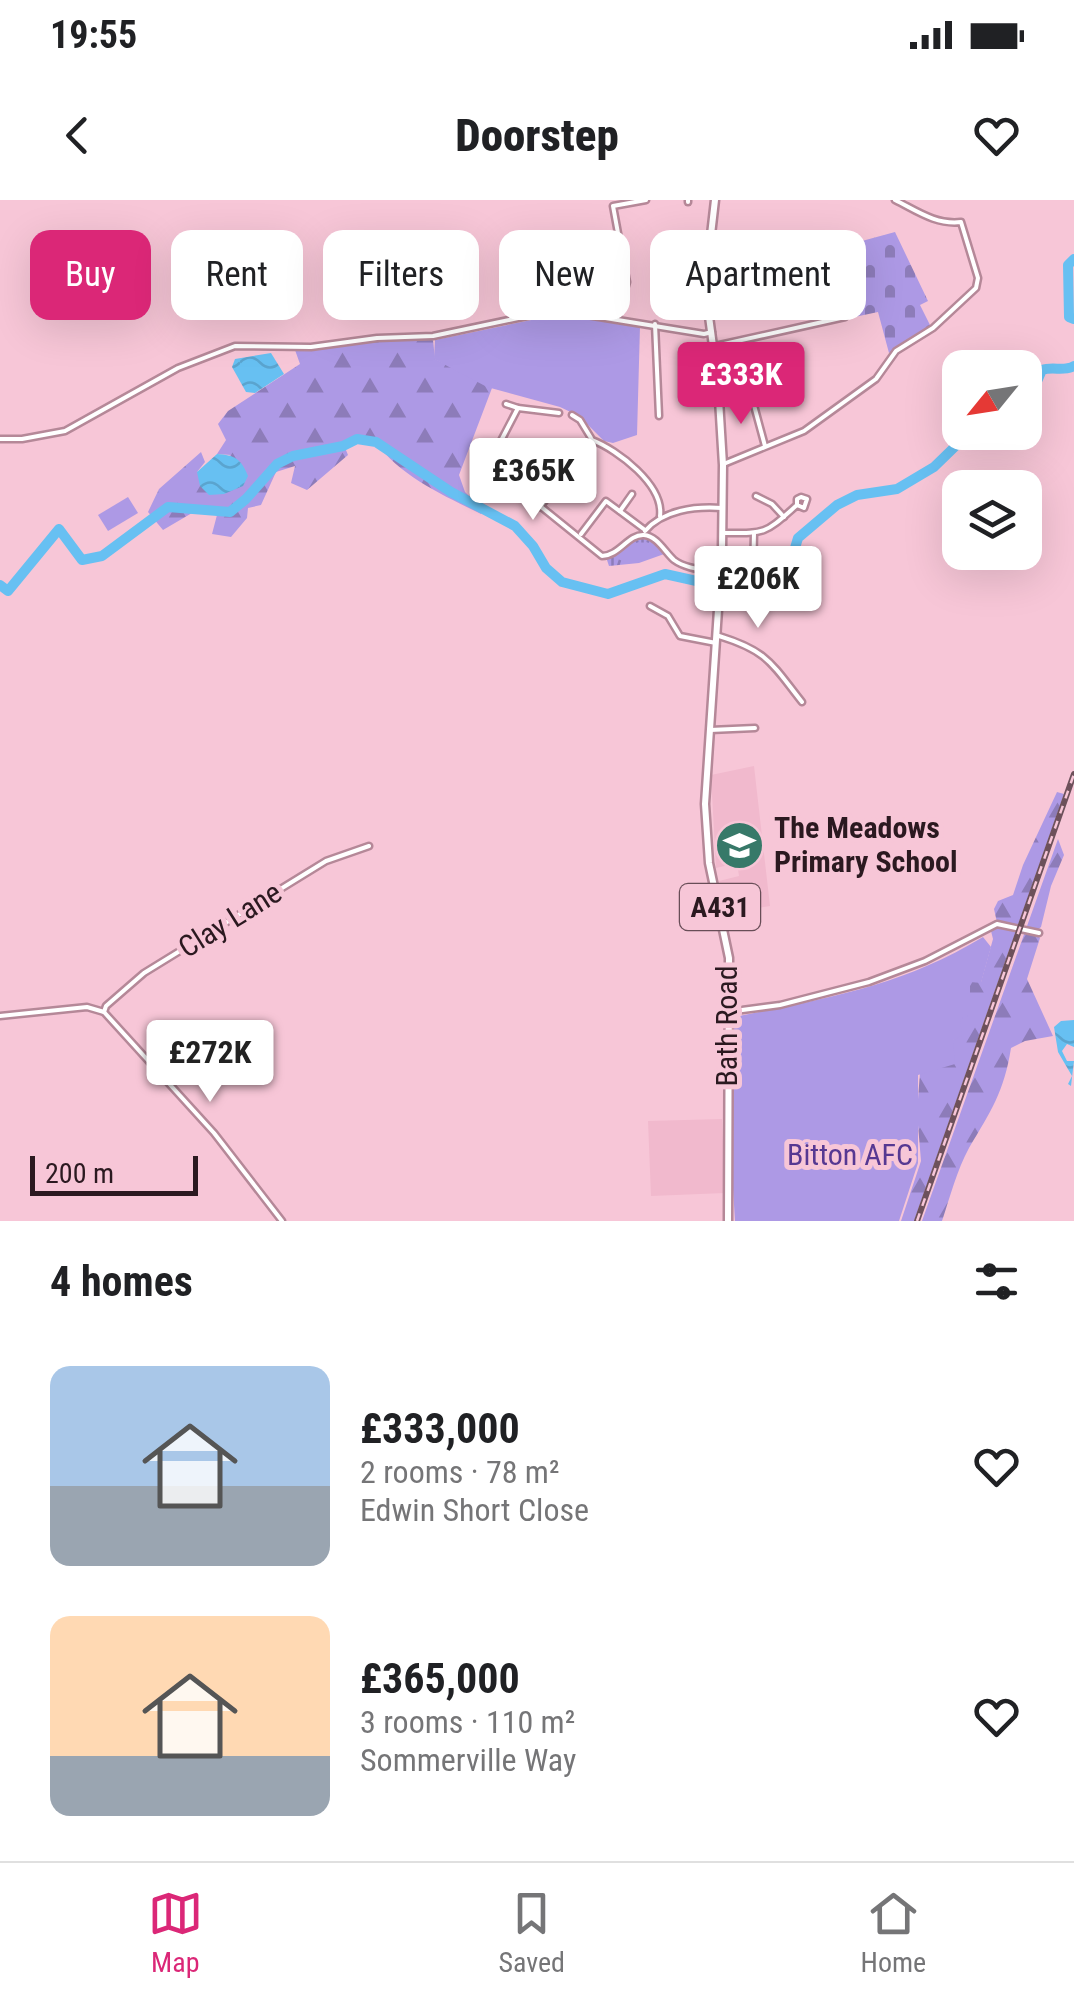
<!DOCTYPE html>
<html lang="en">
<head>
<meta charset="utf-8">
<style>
  :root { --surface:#fff; --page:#f6f6f6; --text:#202124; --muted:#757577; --line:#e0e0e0; --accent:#db2777 }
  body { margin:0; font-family:"Roboto Condensed",sans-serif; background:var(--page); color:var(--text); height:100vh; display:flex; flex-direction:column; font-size:38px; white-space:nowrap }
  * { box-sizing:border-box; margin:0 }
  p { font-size:32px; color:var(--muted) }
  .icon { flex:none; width:55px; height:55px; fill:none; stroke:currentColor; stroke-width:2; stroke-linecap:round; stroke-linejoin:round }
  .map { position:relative; height:1021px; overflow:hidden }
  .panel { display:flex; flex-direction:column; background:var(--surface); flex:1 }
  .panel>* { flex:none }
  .guide { position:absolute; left:30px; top:30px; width:1015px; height:90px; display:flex; gap:20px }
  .needle { width:65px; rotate:240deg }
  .buttons { position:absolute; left:942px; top:150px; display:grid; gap:20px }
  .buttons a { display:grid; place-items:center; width:100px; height:100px; border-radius:20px; background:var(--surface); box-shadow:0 10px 40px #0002; font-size:50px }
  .scale { position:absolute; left:30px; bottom:25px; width:168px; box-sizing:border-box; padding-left:10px; border:5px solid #2b1920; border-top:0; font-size:28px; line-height:35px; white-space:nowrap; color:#2b1920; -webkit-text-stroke:8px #f7c6d7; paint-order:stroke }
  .price { position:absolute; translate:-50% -85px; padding:0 22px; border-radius:10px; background:#fff; color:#222; font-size:32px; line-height:65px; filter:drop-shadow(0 2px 5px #0008) }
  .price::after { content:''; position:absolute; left:50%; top:60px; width:30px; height:22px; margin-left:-15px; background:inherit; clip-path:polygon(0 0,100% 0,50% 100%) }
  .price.selected { background:var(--accent); color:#fff }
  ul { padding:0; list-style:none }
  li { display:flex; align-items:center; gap:30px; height:250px; padding:0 50px }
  li span { display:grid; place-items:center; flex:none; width:280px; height:200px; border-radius:20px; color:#555 }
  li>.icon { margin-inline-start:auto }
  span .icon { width:120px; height:120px; fill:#fffc; stroke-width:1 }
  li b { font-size:42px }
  h2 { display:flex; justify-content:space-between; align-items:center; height:120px; padding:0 50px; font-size:42px }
  .pill { padding:0 35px; border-radius:20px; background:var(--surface); box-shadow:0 10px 40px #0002; font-size:35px; line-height:90px }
  .pill.selected { background:var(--accent); color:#fff }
  .status { display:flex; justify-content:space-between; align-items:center; height:70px; padding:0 50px; background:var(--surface); direction:ltr }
  .status svg { height:28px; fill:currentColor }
  header { display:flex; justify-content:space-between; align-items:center; height:130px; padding:0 50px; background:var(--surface); font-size:45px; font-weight:800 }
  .menu { display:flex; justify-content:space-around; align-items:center; height:140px; border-top:2px solid var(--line); background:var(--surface); font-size:28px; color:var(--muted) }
  .menu a { display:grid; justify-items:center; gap:5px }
  .menu .selected { color:var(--accent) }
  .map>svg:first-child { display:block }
</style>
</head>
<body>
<div class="status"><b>19:55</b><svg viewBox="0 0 49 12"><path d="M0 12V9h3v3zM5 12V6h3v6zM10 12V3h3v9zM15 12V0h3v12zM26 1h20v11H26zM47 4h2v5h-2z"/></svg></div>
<header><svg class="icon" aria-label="back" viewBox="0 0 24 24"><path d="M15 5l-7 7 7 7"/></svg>Doorstep<svg class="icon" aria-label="heart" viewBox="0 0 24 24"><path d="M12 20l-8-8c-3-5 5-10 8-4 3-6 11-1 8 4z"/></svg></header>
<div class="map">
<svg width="1074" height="1021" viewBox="0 0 1074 1021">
  <defs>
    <pattern id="grass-tufts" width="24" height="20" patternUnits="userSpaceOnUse" patternTransform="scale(2.5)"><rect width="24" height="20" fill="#ad99e5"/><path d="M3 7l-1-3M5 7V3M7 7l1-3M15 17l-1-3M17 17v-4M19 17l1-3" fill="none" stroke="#8d7cb9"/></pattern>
    <pattern id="forest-firs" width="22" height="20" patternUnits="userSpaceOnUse" patternTransform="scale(2.5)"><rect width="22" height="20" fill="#ad99e5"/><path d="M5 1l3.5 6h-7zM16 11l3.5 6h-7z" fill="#8d7cb9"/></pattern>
    <pattern id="cemetery-stones" width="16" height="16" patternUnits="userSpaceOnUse" patternTransform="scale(2.5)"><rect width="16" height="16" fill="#ad99e5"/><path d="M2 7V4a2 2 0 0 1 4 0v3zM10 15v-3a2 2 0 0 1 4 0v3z" fill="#8d7cb9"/></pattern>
    <pattern id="water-waves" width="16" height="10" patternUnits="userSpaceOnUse" patternTransform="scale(2.5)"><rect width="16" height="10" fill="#67c0f2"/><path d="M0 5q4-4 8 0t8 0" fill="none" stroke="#5aa4cf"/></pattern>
  </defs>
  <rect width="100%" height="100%" fill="#f7c6d7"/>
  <g fill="#f1b9cd">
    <path d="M 754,566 L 770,706 L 728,713 L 719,681 L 739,676 L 737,663 L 716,668 L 711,575 Z"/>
    <path d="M 722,919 L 725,993 L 651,996 L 648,921 Z"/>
  </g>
  <path fill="url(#grass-tufts)" d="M 641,331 L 649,333 L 667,353 L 639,363 L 609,366 L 606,357 Z"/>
  <g fill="url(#forest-firs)">
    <path d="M 433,140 L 435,159 L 492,188 L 459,275 L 465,292 L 483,310 L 481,314 C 445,296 399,276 376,242 L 357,239 L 344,245 L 348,255 L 307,290 L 291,283 L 295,266 L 276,272 L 261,305 L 248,308 L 247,318 L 231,337 L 212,334 L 217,315 L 192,313 L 163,330 L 148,312 L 159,289 L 201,252 L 205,262 L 197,272 L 231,255 L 217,254 L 226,240 L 218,224 L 228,211 L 300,164 L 295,150 L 377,141 Z"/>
    <path d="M 1057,592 L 1064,594 L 914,1021 L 901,1021 L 921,961 L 917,913 L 920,872 L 953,840 L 970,782 L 981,782 L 993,739 L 991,731 L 998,727 L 994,709 L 998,701 L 1013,695 L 1023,665 Z"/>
    <path d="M 1058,639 L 1064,655 L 1051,686 L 1041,727 L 1035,732 L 1040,738 L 1027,779 L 1053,836 L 1025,841 L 1011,848 C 1004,892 991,911 969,948 C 957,970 950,997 942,1021 L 922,1021 Z"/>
  </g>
  <path fill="url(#cemetery-stones)" d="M 895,32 L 928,101 L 920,105 L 931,127 L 889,153 L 878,112 L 845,119 L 838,74 L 829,50 Z"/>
  <g fill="#ad99e5">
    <path d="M 580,116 L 640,126 L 637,235 L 613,243 L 604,241 L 579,216 L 560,207 L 487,187 L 434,159 L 435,140 L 546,117 Z"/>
    <path d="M 128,297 L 138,313 L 108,331 L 98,315 Z"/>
    <path d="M 983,737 L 991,747 L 981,783 L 970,782 L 970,815 L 960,819 L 962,836 L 953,840 L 955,864 L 918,875 L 918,963 L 899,1021 L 735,1021 L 731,956 L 734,817 C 827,798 900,787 983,737 Z"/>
  </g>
  <g fill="url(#water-waves)">
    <path d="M 271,153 L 284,174 L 255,193 L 246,192 L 232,167 L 235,159 Z"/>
    <path d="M 217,254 C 235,255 241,259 248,276 L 243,286 L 224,294 L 209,295 L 200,286 L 197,272 Z"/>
    <path d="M 1074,820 L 1074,847 L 1067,844 L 1062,851 L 1067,861 L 1074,861 L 1071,886 L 1068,884 L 1072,876 L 1058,852 L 1054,827 L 1061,821 Z"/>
  </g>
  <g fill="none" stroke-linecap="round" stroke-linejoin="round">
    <g stroke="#67c0f2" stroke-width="10">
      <path d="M 1074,59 L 1068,65 L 1069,117 L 1074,119"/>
      <path d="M 1025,199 L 1031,195 L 1042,170 C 1053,166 1064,172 1074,166"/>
      <path d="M 0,385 L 8,391 L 59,329 L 82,360 L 102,356 L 168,307 L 230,312 L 246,299 L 277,264 L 293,256 L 343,246 L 357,239 L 376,242 L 451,292 L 515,326 L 533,346 L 546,368 L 562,382 L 608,394 L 665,374 L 728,388 L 759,390 L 777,384 L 787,375 L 798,338 L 837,305 L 857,295 L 897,289 L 934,267 L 970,232"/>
    </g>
    <defs>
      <g id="minor">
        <path d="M 688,0 L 688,2"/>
        <path d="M 617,118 L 627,82 L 613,6 L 646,0"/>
        <path d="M 655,124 L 659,216"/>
        <path d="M 715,146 L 845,117"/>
        <path d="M 752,198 L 765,246"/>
        <path d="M 506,204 L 518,208"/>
        <path d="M 559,213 L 518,208 L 492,258 L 493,268 L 602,356 C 619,356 628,334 644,335 C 657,336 665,352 674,360 C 686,369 706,370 720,373"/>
        <path d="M 572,215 L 580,220 L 591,238"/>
        <path d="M 0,239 L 22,239 L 65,231 L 178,168 L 235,146 L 311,147 L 377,138 L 433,136 L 556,110 L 704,134 L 712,132"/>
        <path d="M 592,240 C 618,250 664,285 660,316"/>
        <path d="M 536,253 L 542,245 L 569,265"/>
        <path d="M 726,263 L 804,231 L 876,179 L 896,151 L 933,128 L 976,88 L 978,78 L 961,22 C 936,25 917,11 895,0"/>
        <path d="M 756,296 L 772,304 L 784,317"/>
        <path d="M 540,307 L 592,240"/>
        <path d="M 620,311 L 632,294"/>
        <path d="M 645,331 C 663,310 695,306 722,308"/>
        <path d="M 723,333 C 768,333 764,334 797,305 L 797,299 L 801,297 L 807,299 L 804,308 L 797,305"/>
        <path d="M 581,334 L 606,301 L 645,330"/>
        <path d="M 753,376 L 754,333"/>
        <path d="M 650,406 L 668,416 L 680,436 L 716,443"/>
        <path d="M 719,436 C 768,451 772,464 802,502"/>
        <path d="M 710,530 L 755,528"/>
        <path d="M 104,812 L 106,806 L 144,773 L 326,661 L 369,646"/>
        <path d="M 727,812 L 780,805 L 869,782 L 925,761 L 997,724 L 1039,733"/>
        <path d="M 0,816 L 87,807 L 104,812 L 214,933 L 282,1021"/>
      </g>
      <path id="primary" d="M 715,0 L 705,87 L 718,183 L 723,265 L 722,350 L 705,604 L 709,663 L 729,758 L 728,1021"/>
    </defs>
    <use href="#minor" stroke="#b58898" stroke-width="9"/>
    <use href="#primary" stroke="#b58898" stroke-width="11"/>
    <use href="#minor" stroke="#fff" stroke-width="4"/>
    <use href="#primary" stroke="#fff" stroke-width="6"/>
    <defs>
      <path id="rail" d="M 917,1021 L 1074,574"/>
    </defs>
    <use href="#rail" stroke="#6d515b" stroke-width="6"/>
    <use href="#rail" stroke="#f7c6d7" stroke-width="2.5" stroke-dasharray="8" stroke-linecap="butt"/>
  </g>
  <defs>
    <symbol id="school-disc" viewBox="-11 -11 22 22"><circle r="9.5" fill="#377969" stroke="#f7c6d7"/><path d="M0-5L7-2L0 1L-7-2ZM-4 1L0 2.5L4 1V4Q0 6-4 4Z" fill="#fff"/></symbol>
  </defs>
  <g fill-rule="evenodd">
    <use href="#school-disc" x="712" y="618" width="55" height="55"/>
  </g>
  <g text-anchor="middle" stroke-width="10" stroke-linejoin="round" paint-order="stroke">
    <rect fill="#f7c6d7" stroke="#684d57" stroke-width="2.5" x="680" y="684" width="80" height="46" rx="8"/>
    <g font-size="28" font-weight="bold" fill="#2b1920">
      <text x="720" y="717">A431</text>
    </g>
    <g font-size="30" font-weight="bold" fill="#2b1920" stroke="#f7c6d7" text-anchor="start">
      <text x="774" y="638">The Meadows<tspan x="774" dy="34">Primary School</tspan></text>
    </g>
    <g font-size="30" fill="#2b1920" stroke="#f7c6d7">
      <text transform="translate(230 720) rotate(-32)" y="10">Clay Lane</text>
      <text transform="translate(727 826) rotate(-90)" y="10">Bath Road</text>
    </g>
    <g font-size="30" fill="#563892" stroke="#f7c6d7">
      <text x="850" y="965">Bitton AFC</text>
    </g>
  </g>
</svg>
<div class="buttons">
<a><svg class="needle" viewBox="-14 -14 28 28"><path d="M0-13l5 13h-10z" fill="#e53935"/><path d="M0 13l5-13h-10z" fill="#757577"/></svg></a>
<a><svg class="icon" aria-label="layers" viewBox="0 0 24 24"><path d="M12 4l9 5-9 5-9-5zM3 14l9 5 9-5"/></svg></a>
</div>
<div class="scale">200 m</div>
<b class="price selected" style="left:741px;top:227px">£333K</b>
<b class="price" style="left:533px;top:323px">£365K</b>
<b class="price" style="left:758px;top:431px">£206K</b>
<b class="price" style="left:210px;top:905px">£272K</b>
<div class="guide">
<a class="pill selected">Buy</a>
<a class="pill">Rent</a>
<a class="pill">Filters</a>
<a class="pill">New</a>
<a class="pill">Apartment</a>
</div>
</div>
<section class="panel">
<h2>4 homes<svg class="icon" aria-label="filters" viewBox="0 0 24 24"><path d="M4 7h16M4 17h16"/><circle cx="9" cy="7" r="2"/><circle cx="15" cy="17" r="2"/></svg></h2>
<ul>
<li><span style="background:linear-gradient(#a9c7e8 60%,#9aa5b1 0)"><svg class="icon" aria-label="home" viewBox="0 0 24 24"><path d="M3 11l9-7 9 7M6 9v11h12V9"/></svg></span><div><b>£333,000</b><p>2 rooms · 78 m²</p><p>Edwin Short Close</p></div><svg class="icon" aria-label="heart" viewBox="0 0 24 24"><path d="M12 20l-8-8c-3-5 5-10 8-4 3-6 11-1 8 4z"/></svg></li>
<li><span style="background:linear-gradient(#ffd9b3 70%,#9aa5b1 0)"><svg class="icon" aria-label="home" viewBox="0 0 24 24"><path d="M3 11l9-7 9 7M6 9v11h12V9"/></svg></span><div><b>£365,000</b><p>3 rooms · 110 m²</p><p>Sommerville Way</p></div><svg class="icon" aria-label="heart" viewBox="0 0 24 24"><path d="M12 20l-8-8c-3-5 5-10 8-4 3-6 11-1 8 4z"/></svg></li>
</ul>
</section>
<nav class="menu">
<a class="selected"><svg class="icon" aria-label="map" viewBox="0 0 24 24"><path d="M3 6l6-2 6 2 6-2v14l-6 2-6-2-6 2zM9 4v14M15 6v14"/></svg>Map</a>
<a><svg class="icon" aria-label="saved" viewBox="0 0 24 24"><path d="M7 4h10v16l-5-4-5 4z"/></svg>Saved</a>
<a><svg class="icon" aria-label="home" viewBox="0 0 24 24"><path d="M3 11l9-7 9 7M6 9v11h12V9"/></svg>Home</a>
</nav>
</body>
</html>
